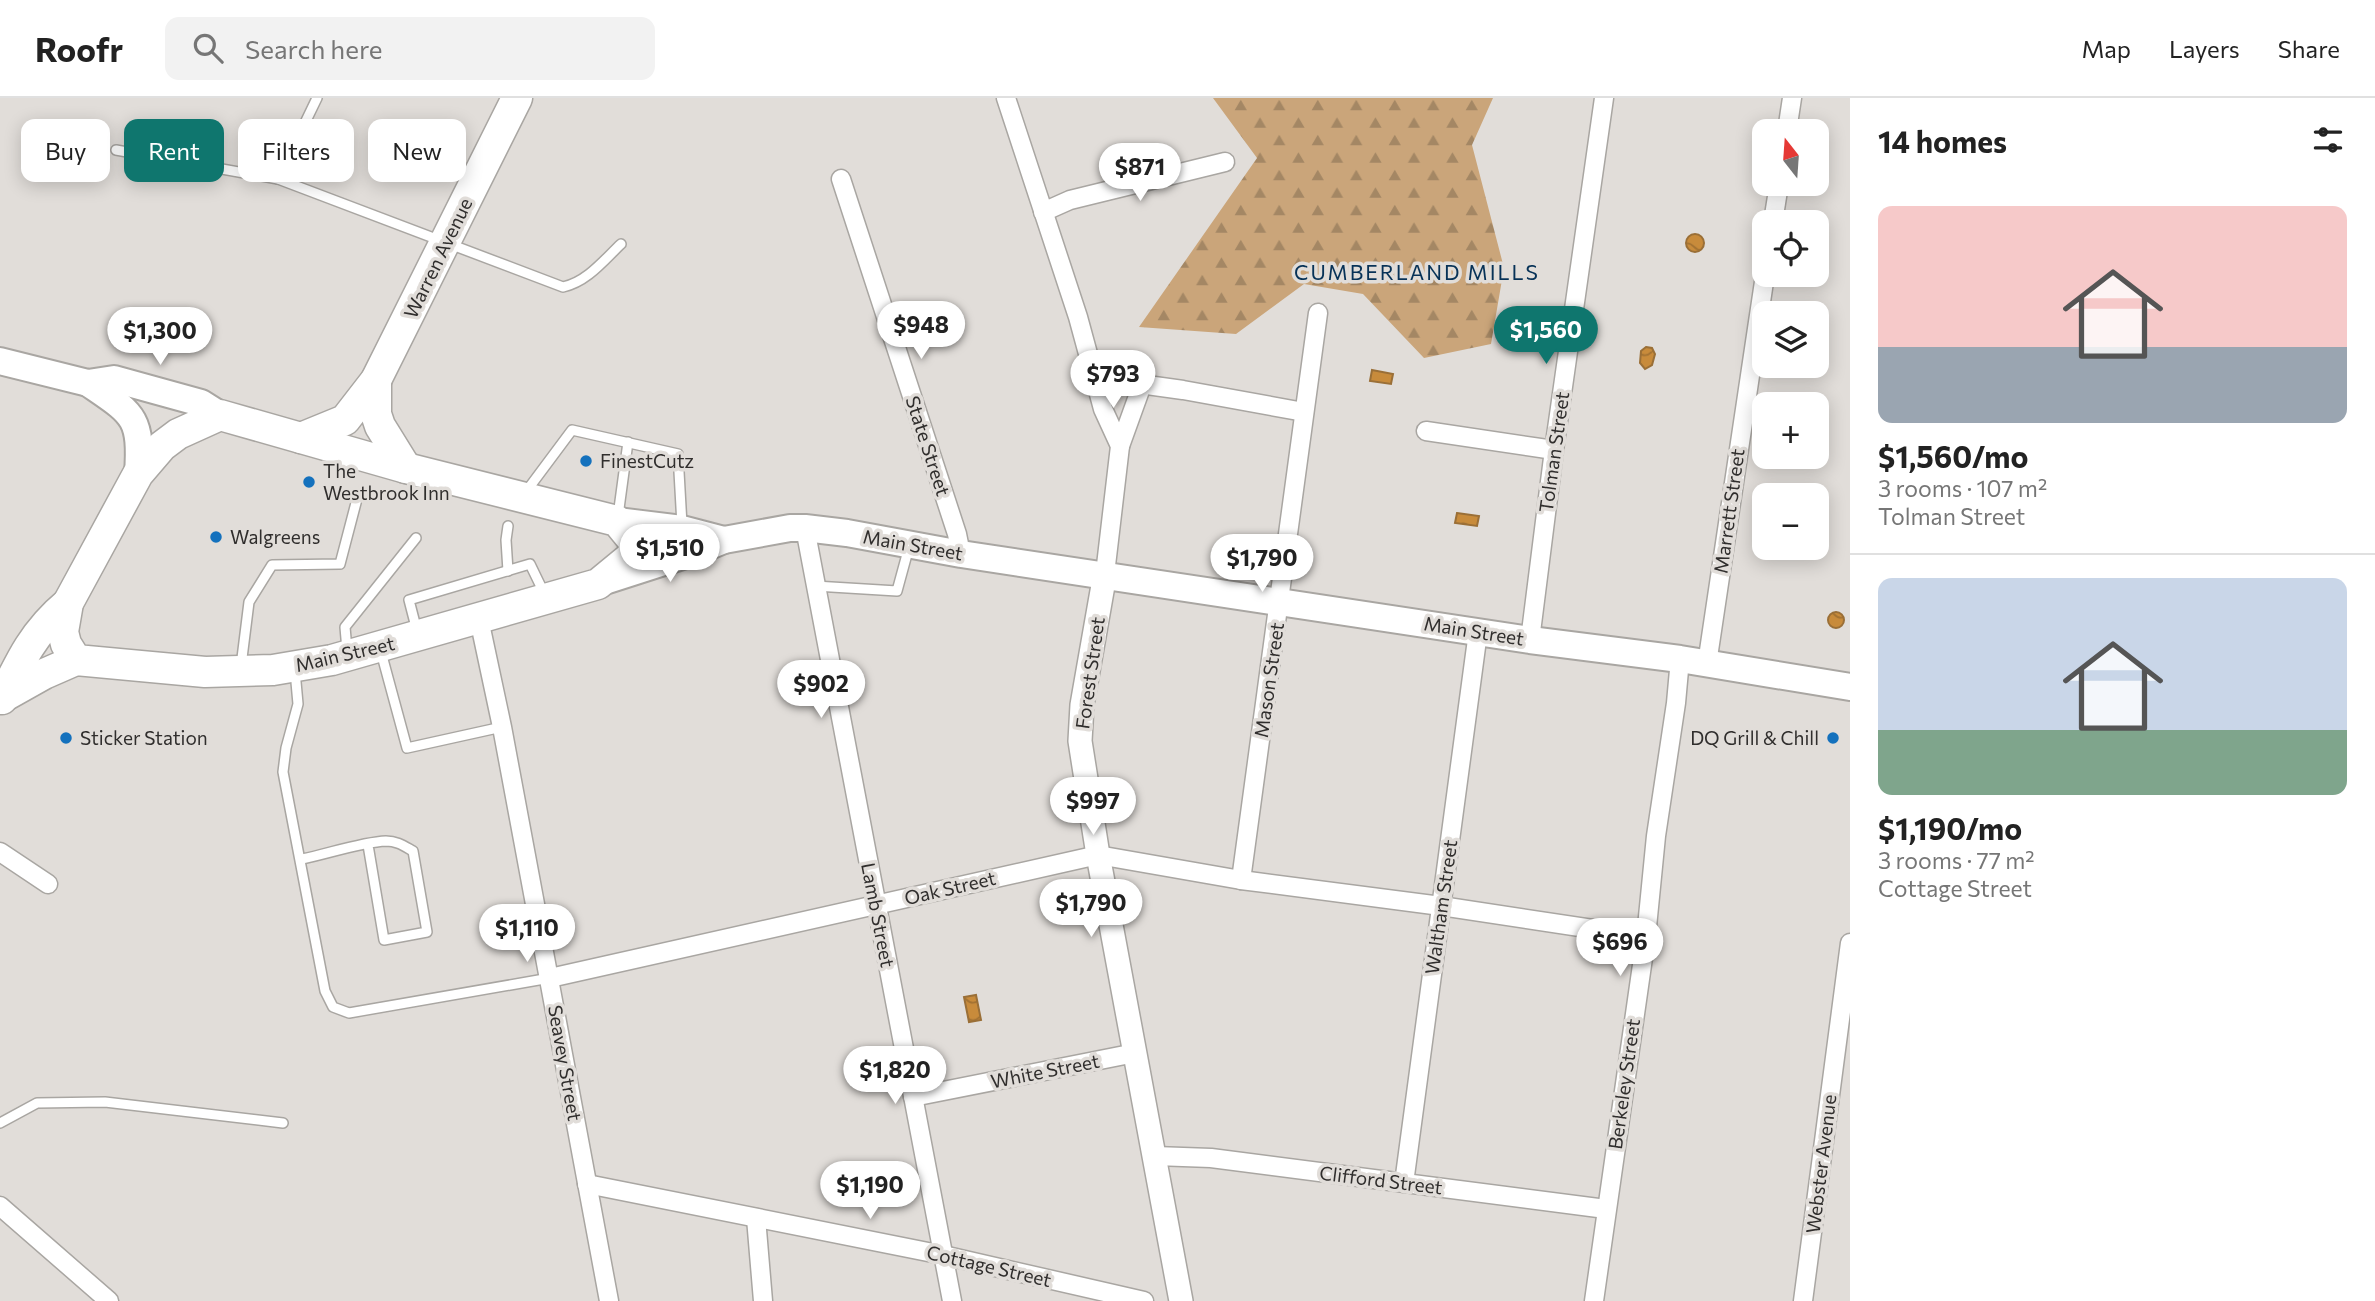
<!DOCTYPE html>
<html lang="en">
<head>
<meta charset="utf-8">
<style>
  :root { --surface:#fff; --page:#f2f2f2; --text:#222; --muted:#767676; --line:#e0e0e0; --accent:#0f766e }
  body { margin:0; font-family:Commissioner,sans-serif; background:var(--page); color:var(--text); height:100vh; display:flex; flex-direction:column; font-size:26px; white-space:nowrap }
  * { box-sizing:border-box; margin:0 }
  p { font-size:23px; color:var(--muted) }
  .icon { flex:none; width:38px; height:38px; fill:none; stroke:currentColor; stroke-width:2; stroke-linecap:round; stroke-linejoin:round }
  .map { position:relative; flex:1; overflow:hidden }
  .sheet { display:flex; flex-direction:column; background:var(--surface); width:525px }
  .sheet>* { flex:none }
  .guide { position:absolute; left:21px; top:21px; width:665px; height:63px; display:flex; gap:14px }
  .needle { width:46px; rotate:343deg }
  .tools { position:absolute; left:1752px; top:21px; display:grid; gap:14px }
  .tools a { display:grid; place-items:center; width:77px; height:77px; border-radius:14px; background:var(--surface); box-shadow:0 4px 18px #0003; font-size:35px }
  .price { position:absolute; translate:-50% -60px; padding:0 16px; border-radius:24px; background:#fff; color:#222; font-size:23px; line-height:46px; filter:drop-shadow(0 2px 4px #0008) }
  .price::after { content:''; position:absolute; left:50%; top:42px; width:21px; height:16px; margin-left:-10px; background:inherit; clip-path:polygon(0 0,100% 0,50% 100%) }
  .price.on { background:var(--accent); color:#fff }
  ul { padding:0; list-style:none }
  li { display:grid; align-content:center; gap:14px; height:371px; padding:0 28px }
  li+li { border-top:2px solid var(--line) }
  li span { display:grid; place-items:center; height:217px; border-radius:14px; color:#555 }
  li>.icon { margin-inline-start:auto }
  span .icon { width:126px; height:126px; fill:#fffc; stroke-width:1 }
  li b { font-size:30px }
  h2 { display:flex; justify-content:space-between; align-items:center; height:84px; padding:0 28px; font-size:30px }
  .pill { padding:0 24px; border-radius:14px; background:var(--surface); box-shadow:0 4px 18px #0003; font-size:24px; line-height:63px }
  .pill.on { background:var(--accent); color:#fff }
  header { display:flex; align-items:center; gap:42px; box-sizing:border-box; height:98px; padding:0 35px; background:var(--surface); border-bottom:2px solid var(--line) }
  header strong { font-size:33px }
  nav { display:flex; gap:38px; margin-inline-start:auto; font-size:24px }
  .search { width:490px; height:63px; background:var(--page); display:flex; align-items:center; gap:18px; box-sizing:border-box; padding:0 24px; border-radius:14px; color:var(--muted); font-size:26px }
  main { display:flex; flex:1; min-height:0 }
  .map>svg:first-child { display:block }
</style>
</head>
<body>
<header>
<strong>Roofr</strong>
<div class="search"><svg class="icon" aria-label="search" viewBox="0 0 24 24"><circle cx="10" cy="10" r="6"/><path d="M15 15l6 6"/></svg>Search here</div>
<nav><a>Map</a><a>Layers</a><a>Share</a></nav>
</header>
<main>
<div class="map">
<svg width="1850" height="1203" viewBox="0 0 1850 1203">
  <defs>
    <pattern id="forest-firs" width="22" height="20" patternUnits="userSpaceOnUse" patternTransform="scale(1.75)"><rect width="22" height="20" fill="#caa57a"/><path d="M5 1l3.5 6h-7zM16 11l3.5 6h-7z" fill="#a48764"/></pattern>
    <pattern id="water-waves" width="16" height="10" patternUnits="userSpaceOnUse" patternTransform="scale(1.75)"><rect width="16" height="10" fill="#c88b3b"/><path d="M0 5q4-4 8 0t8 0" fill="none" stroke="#a37232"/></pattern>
  </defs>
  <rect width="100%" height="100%" fill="#e1ddd9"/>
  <path fill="url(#forest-firs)" d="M 1213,0 L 1493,0 L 1472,47 L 1504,170 L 1491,246 L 1424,260 L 1363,196 L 1304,186 L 1236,236 L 1139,229 L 1257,60 Z"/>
  <g fill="url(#water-waves)" stroke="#9a6f37" stroke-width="2">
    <circle cx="1695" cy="145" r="9"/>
    <path d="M 1646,249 L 1652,250 L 1655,256 L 1652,267 L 1645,271 L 1640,265 L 1641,253 Z"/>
    <path d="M 1372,272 L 1393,276 L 1391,286 L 1370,283 Z"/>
    <path d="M 1457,415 L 1479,418 L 1477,428 L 1455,425 Z"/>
    <circle cx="1836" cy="522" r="8"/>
    <path d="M 976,897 L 981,922 L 969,924 L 964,899 Z"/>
  </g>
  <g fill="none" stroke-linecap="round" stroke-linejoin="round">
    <defs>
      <g id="service">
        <path d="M 116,52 L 278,81 L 563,189 C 587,184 604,162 621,146"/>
        <path d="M 278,81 L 317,0"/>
        <path d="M 525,395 L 572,332 L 678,356 L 682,427"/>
        <path d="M 618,418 L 628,344"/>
        <path d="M 508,428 L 506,442 L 508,473"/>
        <path d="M 815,488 L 897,493 L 909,449"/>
        <path d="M 417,533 L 409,502 L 530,466 L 545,497"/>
        <path d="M 347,552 L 345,529 L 416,440"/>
        <path d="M 381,554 L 407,650 L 502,629"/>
        <path d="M 241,568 L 249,504 L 272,467 L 340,466 L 357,401"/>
        <path d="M 295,573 L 298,606 L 286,650 L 283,674 L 325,893 L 333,909 L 349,915 L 550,880"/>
        <path d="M 302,761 C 327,756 362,744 386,743 C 397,743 404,748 413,753 L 427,834 L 384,842 L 368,747"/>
        <path d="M 0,1025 L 37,1005 L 105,1004 L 283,1025"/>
      </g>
      <g id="minor">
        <path d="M 1006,0 L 1078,219 L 1103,311 L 1120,348 L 1105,476"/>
        <path d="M 1787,33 L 1792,0"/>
        <path d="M 841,81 L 957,436 L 961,456"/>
        <path d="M 1043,114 L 1070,102 L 1225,64"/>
        <path d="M 1773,124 L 1779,86"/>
        <path d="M 1097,282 L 1111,282 L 1183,292 L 1304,314"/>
        <path d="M 1426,333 L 1554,352"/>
        <path d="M 1120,348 L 1142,287"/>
        <path d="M 805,430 L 952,1203"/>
        <path d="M 479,521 L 502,629 L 609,1203"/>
        <path d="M 1530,542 L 1554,352 L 1604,0"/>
        <path d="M 1707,566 L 1765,177"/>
        <path d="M 0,754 L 48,786"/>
        <path d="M 1241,782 L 1318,215"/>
        <path d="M 550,880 L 1098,757 L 1241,782 L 1441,808 L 1646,839"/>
        <path d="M 913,999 L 1135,955"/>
        <path d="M 1155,1058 L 1211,1060 L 1606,1111"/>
        <path d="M 1404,1085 L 1478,534"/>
        <path d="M 587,1086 L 943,1157 L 1144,1203"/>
        <path d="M 0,1108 L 109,1203"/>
        <path d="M 756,1120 L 763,1203"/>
        <path d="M 1594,1203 L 1646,839 L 1656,738 L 1676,605 L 1680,561"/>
        <path d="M 1803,1203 L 1850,845"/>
      </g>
      <path id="tertiary" d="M 1105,476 L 1082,607 L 1080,643 L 1098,757 L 1181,1203"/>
      <g id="secondary">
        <path d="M 0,263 L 88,285 L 114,281 L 201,305 L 220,317"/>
        <path d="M 88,285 C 133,316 142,318 138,376"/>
        <path d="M 617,423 L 682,431 L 724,442"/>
        <path d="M 608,482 L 695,454 L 724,442 L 790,430 L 805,430 L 847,435 L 961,456 L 1530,542 L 1680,561 L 1850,589"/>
      </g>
      <g id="primary">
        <path d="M 376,282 L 376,316 L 380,328 L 406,370"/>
        <path d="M 301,340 L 345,322 L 376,282 L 517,0"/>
        <path d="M 3,599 L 44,576 L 76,562 L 205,574 L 273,572 L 332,562 L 598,486 L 632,458 L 635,445 L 617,423 L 406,370 L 220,317 L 178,336 L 162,348 L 138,376 L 68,505 L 63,534 L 66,546 L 76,562"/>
        <path d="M 2,601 C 20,563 34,533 68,505"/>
      </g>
    </defs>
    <use href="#service" stroke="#a9a6a2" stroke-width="12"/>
    <use href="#minor" stroke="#a9a6a2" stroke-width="21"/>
    <use href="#tertiary" stroke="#a9a6a2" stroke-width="26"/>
    <use href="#secondary" stroke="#a9a6a2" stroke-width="30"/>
    <use href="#primary" stroke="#a9a6a2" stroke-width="33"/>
    <use href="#service" stroke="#fff" stroke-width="9"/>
    <use href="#minor" stroke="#fff" stroke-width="18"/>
    <use href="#tertiary" stroke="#fff" stroke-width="23"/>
    <use href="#secondary" stroke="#fff" stroke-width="26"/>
    <use href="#primary" stroke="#fff" stroke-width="30"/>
  </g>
  <g fill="#1471bd" stroke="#e1ddd9" stroke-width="2.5">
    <circle cx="586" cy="363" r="7"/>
    <circle cx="309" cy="384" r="7"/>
    <circle cx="216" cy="439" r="7"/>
    <circle cx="66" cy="640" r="7"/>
    <circle cx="1833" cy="640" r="7"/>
  </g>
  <g text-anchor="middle" stroke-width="7" stroke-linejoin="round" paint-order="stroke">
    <g font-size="19" fill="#302e2d" stroke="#e1ddd9">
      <text transform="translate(438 160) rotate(-64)" y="7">Warren Avenue</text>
      <text transform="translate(928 348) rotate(72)" y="7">State Street</text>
      <text transform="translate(1554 354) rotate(-82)" y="7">Tolman Street</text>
      <text transform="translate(1729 413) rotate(-82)" y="7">Marrett Street</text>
      <text transform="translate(913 447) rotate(10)" y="7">Main Street</text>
      <text transform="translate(1474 533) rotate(9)" y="7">Main Street</text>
      <text transform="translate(345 556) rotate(-13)" y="7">Main Street</text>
      <text transform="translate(1090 575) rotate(-82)" y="7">Forest Street</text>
      <text transform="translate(1269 582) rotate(-82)" y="7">Mason Street</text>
      <text transform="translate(950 790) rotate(-13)" y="7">Oak Street</text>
      <text transform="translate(1441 809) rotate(-82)" y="7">Waltham Street</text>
      <text transform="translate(878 817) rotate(79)" y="7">Lamb Street</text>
      <text transform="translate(565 965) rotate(80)" y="7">Seavey Street</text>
      <text transform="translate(1045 973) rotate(-11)" y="7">White Street</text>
      <text transform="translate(1624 986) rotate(-82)" y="7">Berkeley Street</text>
      <text transform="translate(1821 1066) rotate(-83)" y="7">Webster Avenue</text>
      <text transform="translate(1381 1082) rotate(7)" y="7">Clifford Street</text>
      <text transform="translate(989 1168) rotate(13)" y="7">Cottage Street</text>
    </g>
    <g font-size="19" fill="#302e2d" stroke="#e1ddd9" text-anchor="start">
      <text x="600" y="370">FinestCutz</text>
      <text x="323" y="380">The<tspan x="323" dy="22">Westbrook Inn</tspan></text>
      <text x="230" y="446">Walgreens</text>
      <text x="80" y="647">Sticker Station</text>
      <text x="1819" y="647" text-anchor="end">DQ Grill &amp; Chill</text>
    </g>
    <g font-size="21" letter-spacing="2" fill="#073257" stroke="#e1ddd9">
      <text x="1417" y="182">CUMBERLAND MILLS</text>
    </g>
  </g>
</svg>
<div class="tools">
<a><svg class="needle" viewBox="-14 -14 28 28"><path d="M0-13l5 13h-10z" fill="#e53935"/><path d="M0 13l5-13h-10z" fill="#767676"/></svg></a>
<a><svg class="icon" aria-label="locate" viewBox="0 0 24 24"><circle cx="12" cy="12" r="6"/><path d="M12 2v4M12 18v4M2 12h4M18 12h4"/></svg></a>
<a><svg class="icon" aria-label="layers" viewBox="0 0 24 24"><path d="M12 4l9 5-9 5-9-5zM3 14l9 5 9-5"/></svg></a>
<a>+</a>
<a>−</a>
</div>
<b class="price" style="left:1140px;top:105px">$871</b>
<b class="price" style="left:921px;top:263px">$948</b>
<b class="price on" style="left:1546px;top:268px">$1,560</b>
<b class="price" style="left:160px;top:269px">$1,300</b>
<b class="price" style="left:1113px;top:312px">$793</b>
<b class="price" style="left:670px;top:486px">$1,510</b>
<b class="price" style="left:1262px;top:496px">$1,790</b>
<b class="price" style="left:821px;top:622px">$902</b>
<b class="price" style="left:1093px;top:739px">$997</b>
<b class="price" style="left:1091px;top:841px">$1,790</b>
<b class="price" style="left:527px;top:866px">$1,110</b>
<b class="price" style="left:1620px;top:880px">$696</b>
<b class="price" style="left:895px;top:1008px">$1,820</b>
<b class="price" style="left:870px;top:1123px">$1,190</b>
<div class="guide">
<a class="pill">Buy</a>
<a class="pill on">Rent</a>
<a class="pill">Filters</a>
<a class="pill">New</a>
</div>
</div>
<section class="sheet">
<h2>14 homes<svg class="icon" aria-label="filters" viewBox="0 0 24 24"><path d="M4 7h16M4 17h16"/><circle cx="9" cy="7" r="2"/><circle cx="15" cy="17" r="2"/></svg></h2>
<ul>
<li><span style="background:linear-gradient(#f6c9c9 65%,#9aa5b1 0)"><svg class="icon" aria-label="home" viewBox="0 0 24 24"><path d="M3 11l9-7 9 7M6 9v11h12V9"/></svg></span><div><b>$1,560/mo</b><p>3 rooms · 107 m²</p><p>Tolman Street</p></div></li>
<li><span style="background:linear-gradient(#c9d6e8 70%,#7fa58c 0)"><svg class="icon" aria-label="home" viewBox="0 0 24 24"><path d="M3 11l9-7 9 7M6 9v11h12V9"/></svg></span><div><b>$1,190/mo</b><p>3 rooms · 77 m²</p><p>Cottage Street</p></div></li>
</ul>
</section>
</main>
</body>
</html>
